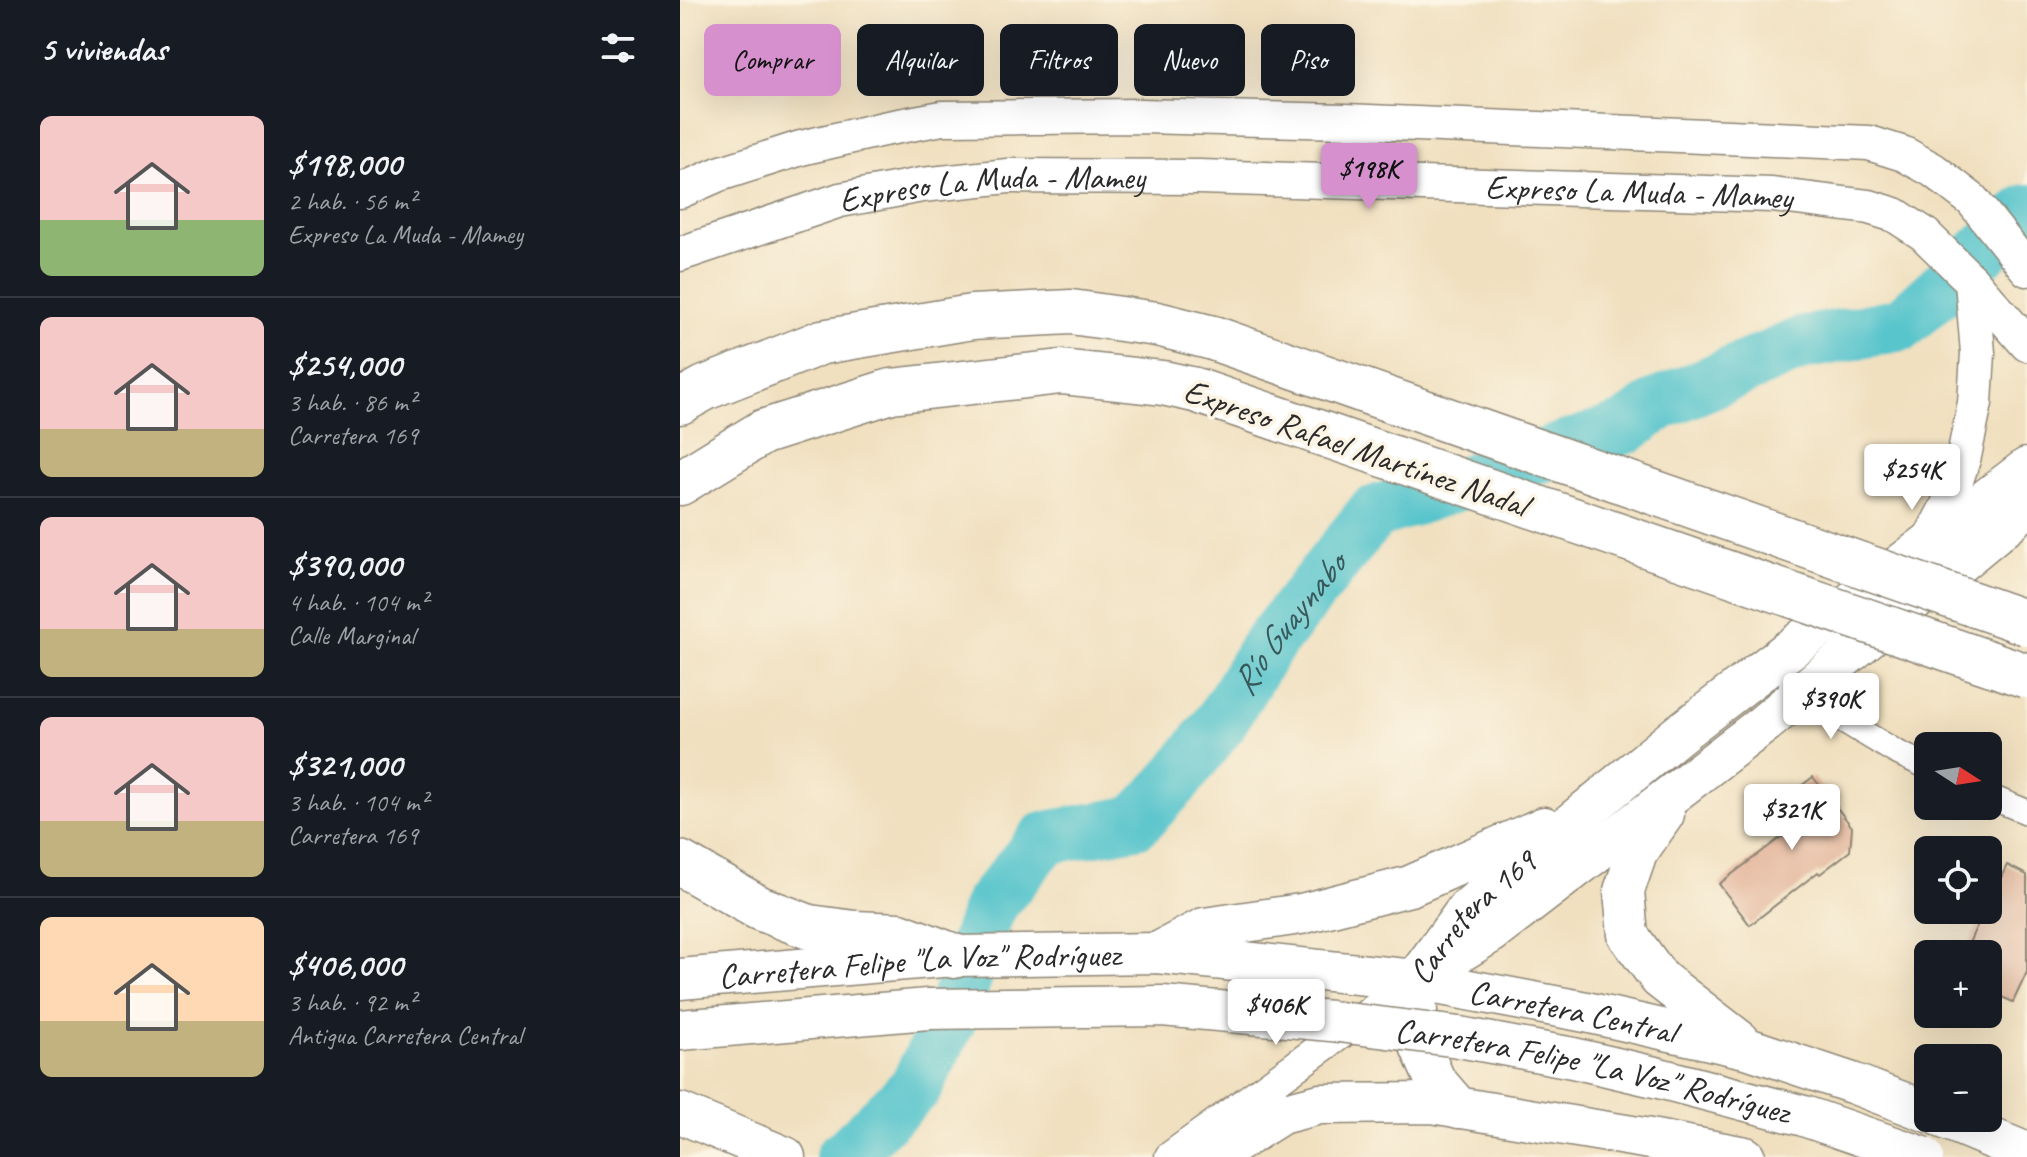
<!DOCTYPE html>
<html lang="es">
<head>
<meta charset="utf-8">
<style>
  :root { --surface:#171b24; --page:#20242c; --text:#f1f3f6; --muted:#9ea1a6; --line:#363941; --accent:#d690ce }
  body { margin:0; font-family:Caveat,sans-serif; background:var(--page); color:var(--text); height:100vh; display:flex; flex-direction:column; font-size:30px; white-space:nowrap }
  * { box-sizing:border-box; margin:0 }
  p { font-size:26px; color:var(--muted) }
  .icon { flex:none; width:44px; height:44px; fill:none; stroke:currentColor; stroke-width:2; stroke-linecap:round; stroke-linejoin:round }
  .map { position:relative; flex:1; overflow:hidden }
  .sheet { display:flex; flex-direction:column; background:var(--surface); width:680px }
  .sheet>* { flex:none }
  .guide { position:absolute; left:24px; top:24px; width:760px; height:72px; display:flex; gap:16px }
  .needle { width:52px; rotate:102deg }
  .controls { position:absolute; left:1234px; top:732px; display:grid; gap:16px }
  .controls a { display:grid; place-items:center; width:88px; height:88px; border-radius:12px; background:var(--surface); box-shadow:0 8px 32px #0002; font-size:40px }
  .price { position:absolute; translate:-50% -68px; padding:0 18px; border-radius:8px; background:#fff; color:#222; font-size:26px; line-height:52px; filter:drop-shadow(0 2px 4px #0008) }
  .price::after { content:''; position:absolute; left:50%; top:48px; width:24px; height:18px; margin-left:-12px; background:inherit; clip-path:polygon(0 0,100% 0,50% 100%) }
  .price.current { background:var(--accent); color:#111 }
  ul { padding:0; list-style:none }
  li { display:flex; align-items:center; gap:24px; height:200px; padding:0 40px }
  li+li { border-top:2px solid var(--line) }
  li span { display:grid; place-items:center; flex:none; width:224px; height:160px; border-radius:12px; color:#555 }
  li>.icon { margin-inline-start:auto }
  span .icon { width:96px; height:96px; fill:#fffc; stroke-width:1 }
  li b { font-size:34px }
  h2 { display:flex; justify-content:space-between; align-items:center; height:96px; padding:0 40px; font-size:34px }
  .pill { padding:0 28px; border-radius:12px; background:var(--surface); box-shadow:0 8px 32px #0002; font-size:28px; line-height:72px }
  .pill.current { background:var(--accent); color:#111 }
  main { display:flex; flex:1; min-height:0 }
  .map>svg:first-child { display:block }
</style>
</head>
<body>
<main>
<section class="sheet">
<h2>5 viviendas<svg class="icon" aria-label="filters" viewBox="0 0 24 24"><path d="M4 7h16M4 17h16"/><circle cx="9" cy="7" r="2"/><circle cx="15" cy="17" r="2"/></svg></h2>
<ul>
<li><span style="background:linear-gradient(#f6c9c9 65%,#8fb573 0)"><svg class="icon" aria-label="home" viewBox="0 0 24 24"><path d="M3 11l9-7 9 7M6 9v11h12V9"/></svg></span><div><b>$198,000</b><p>2 hab. · 56 m²</p><p>Expreso La Muda - Mamey</p></div></li>
<li><span style="background:linear-gradient(#f6c9c9 70%,#c2b280 0)"><svg class="icon" aria-label="home" viewBox="0 0 24 24"><path d="M3 11l9-7 9 7M6 9v11h12V9"/></svg></span><div><b>$254,000</b><p>3 hab. · 86 m²</p><p>Carretera 169</p></div></li>
<li><span style="background:linear-gradient(#f6c9c9 70%,#c2b280 0)"><svg class="icon" aria-label="home" viewBox="0 0 24 24"><path d="M3 11l9-7 9 7M6 9v11h12V9"/></svg></span><div><b>$390,000</b><p>4 hab. · 104 m²</p><p>Calle Marginal</p></div></li>
<li><span style="background:linear-gradient(#f6c9c9 65%,#c2b280 0)"><svg class="icon" aria-label="home" viewBox="0 0 24 24"><path d="M3 11l9-7 9 7M6 9v11h12V9"/></svg></span><div><b>$321,000</b><p>3 hab. · 104 m²</p><p>Carretera 169</p></div></li>
<li><span style="background:linear-gradient(#ffd9b3 65%,#c2b280 0)"><svg class="icon" aria-label="home" viewBox="0 0 24 24"><path d="M3 11l9-7 9 7M6 9v11h12V9"/></svg></span><div><b>$406,000</b><p>3 hab. · 92 m²</p><p>Antigua Carretera Central</p></div></li>
</ul>
</section>
<div class="map">
<svg width="1347" height="1157" viewBox="0 0 1347 1157">
  <rect width="100%" height="100%" fill="#fcf5e5"/>
  <filter id="ink" filterUnits="userSpaceOnUse"><feTurbulence type="fractalNoise" baseFrequency=".0125" numOctaves="2"/><feDisplacementMap in="SourceGraphic" scale="16" xChannelSelector="R" yChannelSelector="G"/><feConvolveMatrix kernelMatrix="1 2 1 2 8 2 1 2 1" color-interpolation-filters="sRGB"/></filter>
  <filter id="wash" filterUnits="userSpaceOnUse"><feTurbulence type="fractalNoise" baseFrequency=".006" numOctaves="4" result="noise"/><feDisplacementMap in="SourceGraphic" scale="32" xChannelSelector="R" yChannelSelector="G"/><feGaussianBlur stdDeviation="1.8" result="paint"/><feColorMatrix in="noise" values="0 0 0 0 0 0 0 0 0 0 0 0 0 0 0 0 0 1.4 0 .05"/><feComposite in="paint" operator="in"/></filter>
  <g filter="url(#wash)">
    <rect width="100%" height="100%" fill="#f0e0c0"/>
    <g fill="none" stroke-linecap="round" stroke-linejoin="round">
      <path stroke="#58c5cc" stroke-width="54" id="s1" d="M 162,1157 L 167,1154 L 235,1088 L 273,1013 L 310,905 L 365,838 L 456,822 L 496,780 L 538,726 L 584,650 L 693,513 L 947,427 L 979,404 L 1123,343 L 1222,324 L 1347,211"/>
    </g>
    <g id="blocks">
      <g fill="#e2b196">
        <path d="M 1133,777 L 1172,827 L 1170,851 L 1140,874 L 1138,872 L 1070,925 L 1039,884 L 1108,832 L 1091,809 Z"/>
        <path d="M 1327,865 L 1347,875 L 1347,972 L 1333,1002 L 1308,991 L 1308,954 L 1284,954 L 1304,910 L 1308,910 L 1308,902 L 1309,902 Z"/>
      </g>
    </g>
  </g>
  <g filter="url(#ink)">
    <use href="#blocks" fill-opacity="0" stroke="#8e8676" stroke-width="2"/>
    <g fill="none" stroke-linecap="round" stroke-linejoin="round">
      <defs>
        <g id="minor">
          <path d="M 1111,685 L 1131,701 L 1216,752 L 1248,767"/>
          <path d="M 1308,796 L 1347,812"/>
        </g>
        <path id="tertiary" d="M 490,1157 L 735,980"/>
        <g id="secondary">
          <path d="M 0,191 L 39,174 L 121,148 L 203,129 L 262,118 L 461,116 L 666,121 L 1189,143 L 1224,154 L 1253,170 L 1292,200 L 1347,269"/>
          <path id="s2" d="M 0,254 L 160,200 L 242,185 L 328,176 L 519,177 L 1092,195 L 1189,207 L 1215,215 L 1244,234 L 1292,281 L 1347,344"/>
          <path d="M 1247,545 L 1268,505 L 1284,456 L 1295,403 L 1298,353 L 1292,281"/>
        </g>
        <g id="trunk">
          <path d="M 984,814 L 957,853 L 944,891 L 948,935 L 980,979 L 1060,1041"/>
          <path d="M 477,953 L 524,928 L 621,914 L 730,886 L 864,827"/>
          <path d="M 752,969 L 811,933 L 1085,723 L 1347,507"/>
          <path id="s3" d="M 0,979 L 274,956 L 477,953 L 735,980 L 906,1012 L 1070,1049 L 1172,1083 L 1248,1112"/>
          <path id="s4" d="M 735,980 L 787,909 L 999,734 L 1347,468"/>
          <path d="M 736,1000 L 740,1046 L 755,1080 L 779,1108"/>
          <path d="M 0,1030 L 248,1009"/>
          <path d="M 0,1113 L 105,1157"/>
          <path d="M 1263,1118 L 1347,1153"/>
          <path d="M 523,1157 L 547,1148 L 601,1114 L 640,1104 L 752,1103 L 964,1138 L 1065,1157"/>
        </g>
        <g id="motorway">
          <path d="M 0,402 L 25,388 L 142,342 L 292,317 L 391,312 L 477,324 L 533,338"/>
          <path d="M 0,483 L 83,432 L 211,391 L 381,372 L 483,383 L 515,390"/>
          <path d="M 0,863 L 79,908 L 129,927 L 175,933 L 219,935 L 274,956"/>
        </g>
      </defs>
      <use href="#minor" stroke="#8e8676" stroke-width="27"/>
      <use href="#tertiary" stroke="#8e8676" stroke-width="33"/>
      <use href="#secondary" stroke="#8e8676" stroke-width="37"/>
      <use href="#trunk" stroke="#8e8676" stroke-width="43"/>
      <use href="#motorway" stroke="#8e8676" stroke-width="47"/>
      <use href="#minor" stroke="#fff" stroke-width="24"/>
      <use href="#tertiary" stroke="#fff" stroke-width="30"/>
      <use href="#secondary" stroke="#fff" stroke-width="34"/>
      <use href="#trunk" stroke="#fff" stroke-width="40"/>
      <use href="#motorway" stroke="#fff" stroke-width="44"/>
      <defs>
        <g id="trunk-bridge">
          <path id="s5" d="M 248,1009 L 482,1006 L 651,1021 L 779,1037 L 893,1058 L 979,1078 L 1124,1116 L 1243,1157"/>
        </g>
        <g id="motorway-bridge">
          <path d="M 533,338 L 1347,623"/>
          <path d="M 515,390 L 1347,676"/>
        </g>
      </defs>
      <use href="#trunk-bridge" stroke="#8e8676" stroke-width="43" stroke-linecap="butt"/>
      <use href="#motorway-bridge" stroke="#8e8676" stroke-width="47" stroke-linecap="butt"/>
      <use href="#trunk-bridge" stroke="#fff" stroke-width="40"/>
      <use href="#motorway-bridge" stroke="#fff" stroke-width="44"/>
    </g>
  </g>
  <g text-anchor="middle" stroke-width="7" stroke-linejoin="round" paint-order="stroke">
    <g font-size="34" fill="#2b2b2b" stroke="#fcf5e5">
      <text dy="12" stroke="none"><textPath href="#s2" startOffset="322">Expreso La Muda - Mamey</textPath></text>
      <text dy="12" stroke="none"><textPath href="#s2" startOffset="970">Expreso La Muda - Mamey</textPath></text>
      <text transform="translate(676 447) rotate(19)" y="12">Expreso Rafael Martínez Nadal</text>
      <text dy="12" stroke="none"><textPath href="#s4" startOffset="86">Carretera 169</textPath></text>
      <text dy="12" stroke="none"><textPath href="#s3" startOffset="240">Carretera Felipe "La Voz" Rodríguez</textPath></text>
      <text dy="12" stroke="none"><textPath href="#s3" startOffset="898">Carretera Central</textPath></text>
      <text dy="12" stroke="none"><textPath href="#s5" startOffset="670">Carretera Felipe "La Voz" Rodríguez</textPath></text>
    </g>
    <g font-size="36" font-style="italic" fill="#38595b" stroke="#fcf5e5">
      <text dy="13" stroke="none"><textPath href="#s1" startOffset="728">Río Guaynabo</textPath></text>
    </g>
  </g>
</svg>
<div class="controls">
<a><svg class="needle" viewBox="-14 -14 28 28"><path d="M0-13l5 13h-10z" fill="#e53935"/><path d="M0 13l5-13h-10z" fill="#9ea1a6"/></svg></a>
<a><svg class="icon" aria-label="locate" viewBox="0 0 24 24"><circle cx="12" cy="12" r="6"/><path d="M12 2v4M12 18v4M2 12h4M18 12h4"/></svg></a>
<a>+</a>
<a>−</a>
</div>
<b class="price current" style="left:689px;top:211px">$198K</b>
<b class="price" style="left:1232px;top:512px">$254K</b>
<b class="price" style="left:1151px;top:741px">$390K</b>
<b class="price" style="left:1112px;top:852px">$321K</b>
<b class="price" style="left:596px;top:1047px">$406K</b>
<div class="guide">
<a class="pill current">Comprar</a>
<a class="pill">Alquilar</a>
<a class="pill">Filtros</a>
<a class="pill">Nuevo</a>
<a class="pill">Piso</a>
</div>
</div>
</main>
</body>
</html>
